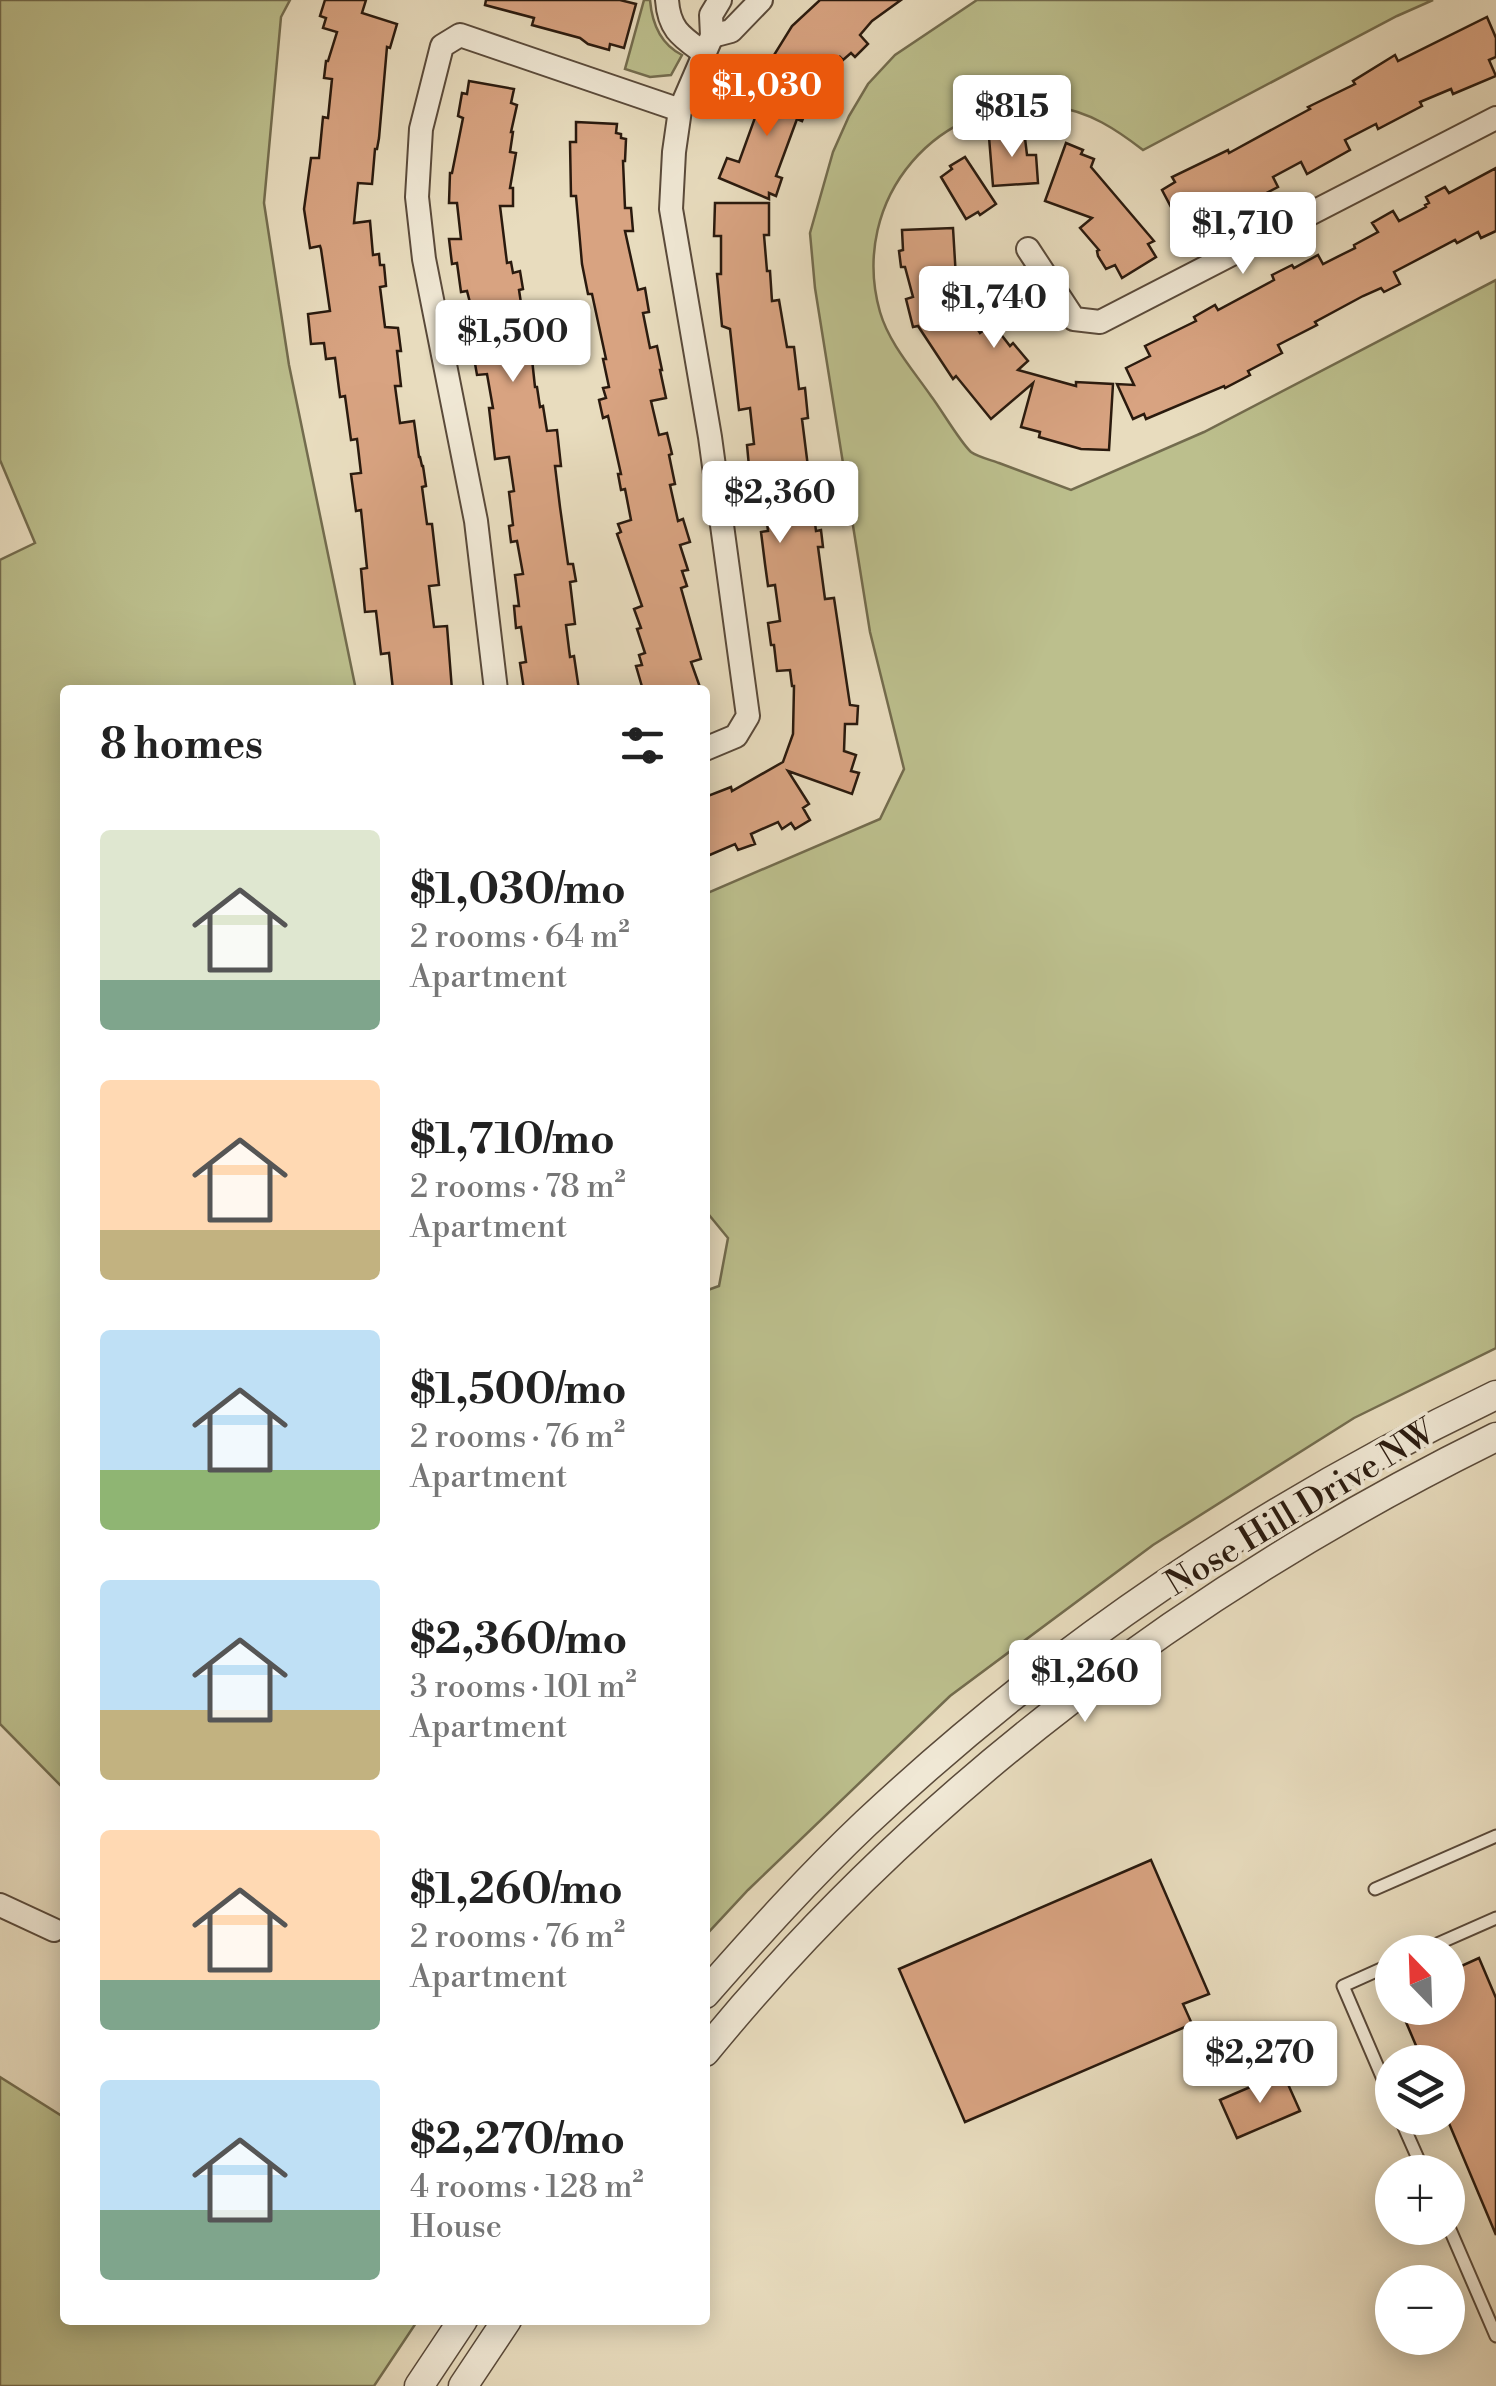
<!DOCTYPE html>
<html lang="en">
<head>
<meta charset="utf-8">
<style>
  :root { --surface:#fff; --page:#f2f2f2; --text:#222; --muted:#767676; --accent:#ea580c }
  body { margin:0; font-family:"Libre Bodoni",serif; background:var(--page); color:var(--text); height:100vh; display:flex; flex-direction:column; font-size:38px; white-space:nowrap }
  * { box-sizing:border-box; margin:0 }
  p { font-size:32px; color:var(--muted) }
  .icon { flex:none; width:55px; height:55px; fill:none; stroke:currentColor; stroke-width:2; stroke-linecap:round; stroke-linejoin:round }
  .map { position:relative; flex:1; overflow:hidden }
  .side { position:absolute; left:60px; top:685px; width:650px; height:1640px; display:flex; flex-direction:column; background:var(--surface); border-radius:10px; box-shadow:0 5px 25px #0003 }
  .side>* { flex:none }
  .needle { width:65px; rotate:337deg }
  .fabs { position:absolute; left:1375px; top:1935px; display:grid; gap:20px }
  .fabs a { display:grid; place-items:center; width:90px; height:90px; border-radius:50%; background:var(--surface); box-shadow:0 5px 25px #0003; font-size:50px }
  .price { position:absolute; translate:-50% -85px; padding:0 22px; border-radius:10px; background:#fff; color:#222; font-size:32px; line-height:65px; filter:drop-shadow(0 2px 5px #0008) }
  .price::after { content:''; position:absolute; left:50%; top:60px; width:30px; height:22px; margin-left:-15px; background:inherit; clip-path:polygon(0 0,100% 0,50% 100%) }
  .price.on { background:var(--accent); color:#fff }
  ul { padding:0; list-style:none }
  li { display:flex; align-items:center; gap:30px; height:250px; padding:0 40px }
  li span { display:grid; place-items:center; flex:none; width:280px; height:200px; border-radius:10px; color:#555 }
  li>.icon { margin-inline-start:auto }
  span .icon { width:120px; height:120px; fill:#fffc; stroke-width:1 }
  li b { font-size:42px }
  h2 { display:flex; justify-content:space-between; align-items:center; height:120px; padding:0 40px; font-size:42px }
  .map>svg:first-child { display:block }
</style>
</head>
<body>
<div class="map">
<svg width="1496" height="2386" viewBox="0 0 1496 2386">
  <rect width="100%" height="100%" fill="#e8dcbe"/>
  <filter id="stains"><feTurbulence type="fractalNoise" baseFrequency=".002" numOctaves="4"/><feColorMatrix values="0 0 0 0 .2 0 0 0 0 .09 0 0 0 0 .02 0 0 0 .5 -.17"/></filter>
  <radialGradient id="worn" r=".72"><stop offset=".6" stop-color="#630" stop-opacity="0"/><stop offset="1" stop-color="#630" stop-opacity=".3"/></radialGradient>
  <g fill="#bcbf8d" stroke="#736c4e" stroke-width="2.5">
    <path d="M 0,0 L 290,0 L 281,17 L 264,203 L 289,365 L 356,690 L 65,690 L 65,1790 L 0,1724 L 0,560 L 35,543 L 0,460 Z"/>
    <path d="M 644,0 L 650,0 C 652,24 660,44 682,55 L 671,75 L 650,77 L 625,69 Z"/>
    <path d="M 977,0 L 1433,0 L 1397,16 L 1143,150 C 1117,130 1089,111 1055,107 C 939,93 848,199 880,312 C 889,343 913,370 931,396 C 941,409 960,442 971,452 C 978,457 991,460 999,463 C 1023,472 1047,481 1071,490 L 1204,432 L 1496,280 L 1496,1348 L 1354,1418 L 1153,1545 L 950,1696 L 748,1890 L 705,1936 L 705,1291 L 719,1286 L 728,1238 L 705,1210 L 705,894 L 880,819 L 904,769 L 870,632 L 815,288 L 810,233 L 833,152 L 849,116 L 868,84 L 895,55 Z"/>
    <path d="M 0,2077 L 65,2118 L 65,2320 L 418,2320 L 374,2386 L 0,2386 Z"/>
  </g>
  <g fill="#d8a381" stroke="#2a1a0e" stroke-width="2.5">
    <path d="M 325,0 L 366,0 L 362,13 L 397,24 L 390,48 L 387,47 L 379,138 L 377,149 L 375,149 L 372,184 L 358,183 L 354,223 L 370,221 L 373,255 L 379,254 L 380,265 L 384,265 L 386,286 L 380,287 L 385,327 L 398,328 L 401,351 L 397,351 L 401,386 L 395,386 L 400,423 L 414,421 L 419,457 L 420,457 L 422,466 L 423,466 L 426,486 L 422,487 L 427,524 L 432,524 L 439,585 L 429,586 L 434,627 L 447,626 L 452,690 L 393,690 L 389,653 L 381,654 L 376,611 L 365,612 L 361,569 L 367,568 L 361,510 L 356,511 L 351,474 L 361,473 L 357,439 L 351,440 L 345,396 L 340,397 L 335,358 L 326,359 L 324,343 L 311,344 L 308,314 L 330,311 L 321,249 L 320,246 L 310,248 L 304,209 L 311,158 L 319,158 L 323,117 L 328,118 L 332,79 L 324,78 L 326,61 L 328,61 L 337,32 L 323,28 L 326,18 L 320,16 Z"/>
    <path d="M 486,0 L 620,0 L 636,4 L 624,48 L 610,44 L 609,50 L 588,44 L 580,38 L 532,25 L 534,18 L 485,5 Z"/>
    <path d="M 820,0 L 901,0 L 872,21 L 860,35 L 868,44 L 855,57 L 851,53 L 843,60 L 840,57 L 823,85 L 774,55 L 792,26 Z"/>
    <path d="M 1487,17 L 1496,38 L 1496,57 L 1489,60 L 1496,76 L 1453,94 L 1451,89 L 1420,102 L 1422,106 L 1378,129 L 1376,124 L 1345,140 L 1350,150 L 1307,174 L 1301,162 L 1273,177 L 1278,187 L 1199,228 L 1193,217 L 1180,224 L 1162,190 L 1175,182 L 1172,177 L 1228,150 L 1229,153 L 1284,123 L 1310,109 L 1308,107 L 1355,84 L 1353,81 L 1395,55 L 1398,61 Z"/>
    <path d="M 760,79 L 811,98 L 802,121 L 797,119 L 776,176 L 782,178 L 776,196 L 769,193 L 769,199 L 719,178 L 727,158 L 739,162 L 756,115 L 752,114 L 754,108 L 749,107 Z"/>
    <path d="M 469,81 L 514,89 L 511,103 L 517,105 L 511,132 L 513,132 L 510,152 L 516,153 L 510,188 L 513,188 L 513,206 L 500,206 L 507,263 L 511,262 L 513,273 L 520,271 L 523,289 L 519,290 L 524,323 L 528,322 L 535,387 L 537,387 L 540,407 L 543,406 L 547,431 L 557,430 L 561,466 L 555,466 L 560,507 L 568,564 L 573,564 L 576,581 L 570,582 L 575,624 L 566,625 L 570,657 L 574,656 L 579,690 L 524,690 L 520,663 L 526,662 L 521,627 L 516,628 L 514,606 L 519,606 L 515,575 L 523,574 L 517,541 L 511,542 L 509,526 L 513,525 L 509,492 L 514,491 L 509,457 L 495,459 L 489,408 L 493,408 L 487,374 L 477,375 L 473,352 L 481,351 L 477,330 L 467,291 L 461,292 L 457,263 L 452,264 L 449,239 L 461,239 L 457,203 L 449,203 L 450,173 L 452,173 L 463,118 L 458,116 L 462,93 L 467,94 Z"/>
    <path d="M 576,122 L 617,124 L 616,133 L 621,134 L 621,138 L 626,139 L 625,161 L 623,161 L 625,208 L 631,208 L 633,231 L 625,231 L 638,290 L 645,288 L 649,312 L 643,313 L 650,348 L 657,346 L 662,370 L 660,370 L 666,398 L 651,401 L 659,435 L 667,433 L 672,454 L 669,455 L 675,484 L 670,485 L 678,521 L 683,519 L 690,542 L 680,545 L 688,570 L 682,571 L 687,586 L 681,588 L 701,659 L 691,662 L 701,690 L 643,690 L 636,666 L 642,665 L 639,655 L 645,653 L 637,629 L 641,628 L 634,609 L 642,606 L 617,534 L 621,532 L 618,524 L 631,520 L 625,489 L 621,490 L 618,474 L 621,474 L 608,416 L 603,418 L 599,400 L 606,398 L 603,388 L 609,387 L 603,359 L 606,359 L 592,294 L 588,294 L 582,264 L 576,196 L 571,196 L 570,142 L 576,142 Z"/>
    <path d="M 1024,130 L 1027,155 L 1036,155 L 1038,183 L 993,186 L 989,137 L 1008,135 L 1008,132 Z"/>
    <path d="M 1066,143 L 1083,150 L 1081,154 L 1094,159 L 1091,167 L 1154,241 L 1148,244 L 1156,257 L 1122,278 L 1115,265 L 1106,269 L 1098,256 L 1097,251 L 1099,250 L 1080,228 L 1092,218 L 1045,201 Z"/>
    <path d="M 965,157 L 996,204 L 980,215 L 978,212 L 966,219 L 941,177 L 952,169 L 950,166 Z"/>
    <path d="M 1496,168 L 1496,231 L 1481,238 L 1478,232 L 1457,243 L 1455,240 L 1394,272 L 1400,284 L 1384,292 L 1381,288 L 1363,296 L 1315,322 L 1317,325 L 1278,345 L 1282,353 L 1248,371 L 1250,375 L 1225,388 L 1224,386 L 1146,419 L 1144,414 L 1133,419 L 1117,384 L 1134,385 L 1126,368 L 1150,356 L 1145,346 L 1196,321 L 1194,317 L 1215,305 L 1218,310 L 1274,280 L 1272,275 L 1292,265 L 1294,268 L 1318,255 L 1323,264 L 1355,248 L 1354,245 L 1378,232 L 1372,223 L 1393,211 L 1399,221 L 1426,207 L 1425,205 L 1429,203 L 1426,197 L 1445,187 L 1449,193 Z"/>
    <path d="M 715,203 L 769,203 L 769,235 L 764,235 L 767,271 L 770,271 L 772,301 L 779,300 L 787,347 L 794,347 L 799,389 L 805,388 L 808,418 L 802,419 L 816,531 L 821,530 L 823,547 L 818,547 L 825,599 L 834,598 L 850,705 L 858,706 L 857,724 L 845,724 L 844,751 L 856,755 L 851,771 L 859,773 L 852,794 L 788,771 L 809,804 L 803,808 L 810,820 L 795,829 L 791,823 L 782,829 L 778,822 L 751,834 L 755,844 L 738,850 L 735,844 L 705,857 L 705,797 L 731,787 L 732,791 L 783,762 L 793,734 L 794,686 L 792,686 L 790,670 L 777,671 L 774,645 L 771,645 L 768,623 L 780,621 L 775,585 L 768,586 L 765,564 L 761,532 L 768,531 L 764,497 L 752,499 L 747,445 L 754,444 L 750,408 L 739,410 L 730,329 L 722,326 L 717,274 L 721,274 L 721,236 L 714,236 Z"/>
    <path d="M 953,228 L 956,278 L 973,274 L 978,295 L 958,299 L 980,333 L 993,324 L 1010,346 L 1013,343 L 1028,361 L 1018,370 L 1076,386 L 1076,382 L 1113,384 L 1109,450 L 1081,449 L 1039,437 L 1040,432 L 1021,427 L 1033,383 L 991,419 L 956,376 L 953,379 L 918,326 L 913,327 L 906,299 L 913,297 L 905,267 L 901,267 L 899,251 L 903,250 L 902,230 Z"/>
    <path d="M 1151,1860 L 1209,1994 L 1183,2004 L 1192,2024 L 965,2122 L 899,1969 Z"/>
    <path d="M 1479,1958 L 1496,1998 L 1496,2235 L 1448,2121 L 1448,2062 L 1423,2062 L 1400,2008 L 1448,2008 L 1448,1972 Z"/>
    <path d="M 1283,2073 L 1300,2111 L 1237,2138 L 1220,2100 Z"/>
  </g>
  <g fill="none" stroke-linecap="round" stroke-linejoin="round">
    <defs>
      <g id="service">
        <path d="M 1375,1889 L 1496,1836"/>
        <path d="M 1419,1952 L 1496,1918"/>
        <path d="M 1392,1964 L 1343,1986 L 1392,2100"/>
        <path d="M 1400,2118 L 1424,2172"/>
        <path d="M 1448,2225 L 1496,2336"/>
      </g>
      <g id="minor">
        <path d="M 667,0 C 669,30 682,37 704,53"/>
        <path d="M 712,36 L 731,31 L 761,0"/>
        <path d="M 1028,249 L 1074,319 L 1100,322 L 1496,118"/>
        <path d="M 496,690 L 476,521 L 424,259 L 417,197 L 421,129 L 442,46 L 460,35 L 680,110"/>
        <path d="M 705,749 L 736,736 L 748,716 L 710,437 L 671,209 L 674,152 L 680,110 L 712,36 L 711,15 L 720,0"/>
        <path d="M 0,1905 L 54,1930"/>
      </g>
      <g id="tertiary">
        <path d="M 705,1994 C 757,1935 809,1877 866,1823 C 1055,1646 1262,1507 1496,1395"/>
        <path d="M 705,2052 C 918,1791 1195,1585 1496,1437"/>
        <path d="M 419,2386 L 463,2320"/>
        <path d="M 463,2386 L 507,2320"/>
      </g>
    </defs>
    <use href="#service" stroke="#5a4a3a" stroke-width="15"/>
    <use href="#minor" stroke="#5a4a3a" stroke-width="26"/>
    <use href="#tertiary" stroke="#5a4a3a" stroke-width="31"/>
    <use href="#service" stroke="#f0e8d5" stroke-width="11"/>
    <use href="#minor" stroke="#f0e8d5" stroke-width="22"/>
    <use href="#tertiary" stroke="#f0e8d5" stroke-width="28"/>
  </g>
  <g text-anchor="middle" stroke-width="8" stroke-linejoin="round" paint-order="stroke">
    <g font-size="35" fill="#2a1a0e" stroke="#f0e8d5">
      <text transform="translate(1300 1507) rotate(-31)" y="12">Nose Hill Drive NW</text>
    </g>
  </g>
  <rect width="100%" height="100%" filter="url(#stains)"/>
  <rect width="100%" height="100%" fill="url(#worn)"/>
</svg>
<div class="fabs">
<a><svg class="needle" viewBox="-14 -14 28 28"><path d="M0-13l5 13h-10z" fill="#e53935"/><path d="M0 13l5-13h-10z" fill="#767676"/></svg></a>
<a><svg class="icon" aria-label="layers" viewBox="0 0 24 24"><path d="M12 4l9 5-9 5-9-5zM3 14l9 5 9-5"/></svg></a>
<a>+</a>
<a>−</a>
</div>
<b class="price on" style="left:767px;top:139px">$1,030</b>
<b class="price" style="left:1012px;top:160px">$815</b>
<b class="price" style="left:1243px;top:277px">$1,710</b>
<b class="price" style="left:994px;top:351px">$1,740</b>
<b class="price" style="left:513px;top:385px">$1,500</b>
<b class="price" style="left:780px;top:546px">$2,360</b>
<b class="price" style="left:1085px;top:1725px">$1,260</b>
<b class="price" style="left:1260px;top:2106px">$2,270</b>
<section class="side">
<h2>8 homes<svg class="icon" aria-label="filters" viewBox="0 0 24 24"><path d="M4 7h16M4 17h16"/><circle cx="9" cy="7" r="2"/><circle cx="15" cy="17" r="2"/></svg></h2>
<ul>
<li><span style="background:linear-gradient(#dfe7d0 75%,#7fa58c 0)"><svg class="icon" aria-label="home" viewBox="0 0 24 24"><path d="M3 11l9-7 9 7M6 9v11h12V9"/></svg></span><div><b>$1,030/mo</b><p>2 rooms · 64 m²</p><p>Apartment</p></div></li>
<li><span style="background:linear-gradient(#ffd9b3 75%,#c2b280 0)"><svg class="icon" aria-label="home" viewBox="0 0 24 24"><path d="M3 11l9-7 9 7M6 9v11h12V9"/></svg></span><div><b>$1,710/mo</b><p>2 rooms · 78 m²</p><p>Apartment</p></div></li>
<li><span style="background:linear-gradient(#bfe0f5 70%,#8fb573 0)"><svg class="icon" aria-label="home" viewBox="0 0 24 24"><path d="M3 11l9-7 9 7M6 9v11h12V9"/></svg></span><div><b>$1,500/mo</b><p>2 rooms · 76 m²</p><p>Apartment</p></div></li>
<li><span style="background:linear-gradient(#bfe0f5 65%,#c2b280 0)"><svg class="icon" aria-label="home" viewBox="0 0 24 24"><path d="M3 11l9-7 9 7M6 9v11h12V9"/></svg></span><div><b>$2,360/mo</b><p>3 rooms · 101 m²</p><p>Apartment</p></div></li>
<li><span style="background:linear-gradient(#ffd9b3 75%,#7fa58c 0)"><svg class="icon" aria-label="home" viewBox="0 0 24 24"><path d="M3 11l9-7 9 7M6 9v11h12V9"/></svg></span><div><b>$1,260/mo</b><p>2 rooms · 76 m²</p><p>Apartment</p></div></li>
<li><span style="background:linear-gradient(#bfe0f5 65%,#7fa58c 0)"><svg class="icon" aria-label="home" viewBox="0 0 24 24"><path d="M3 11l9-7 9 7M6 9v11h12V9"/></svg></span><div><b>$2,270/mo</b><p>4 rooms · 128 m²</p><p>House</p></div></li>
</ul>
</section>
</div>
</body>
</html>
